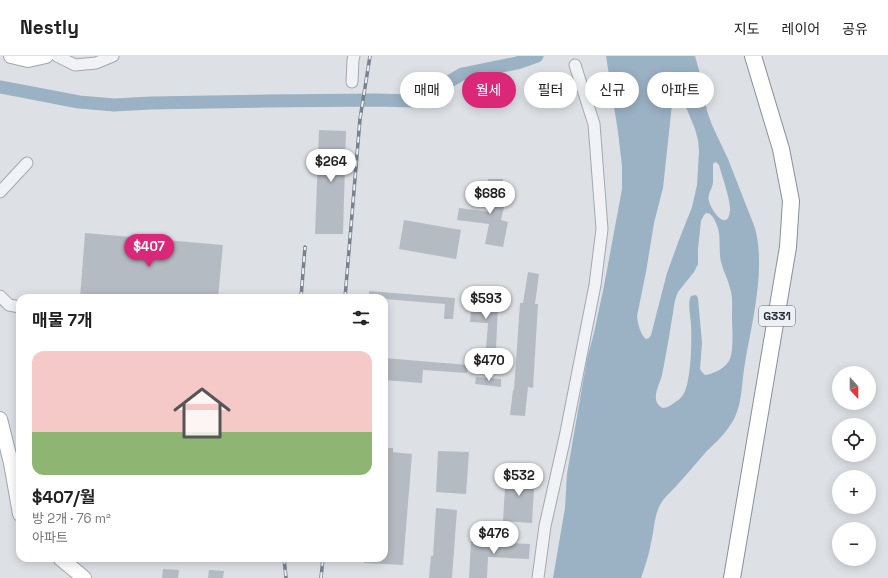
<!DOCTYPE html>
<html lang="ko">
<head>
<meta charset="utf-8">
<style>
  :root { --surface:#fff; --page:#f2f2f2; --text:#222; --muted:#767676; --line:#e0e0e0; --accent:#db2777 }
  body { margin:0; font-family:"Space Grotesk","Noto Sans KR",sans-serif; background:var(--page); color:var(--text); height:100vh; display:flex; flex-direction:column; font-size:15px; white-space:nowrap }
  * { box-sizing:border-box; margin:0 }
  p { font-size:13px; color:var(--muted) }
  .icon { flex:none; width:22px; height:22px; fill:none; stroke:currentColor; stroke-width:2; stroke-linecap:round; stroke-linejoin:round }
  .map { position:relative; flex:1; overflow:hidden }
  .side { position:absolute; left:16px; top:238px; width:372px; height:268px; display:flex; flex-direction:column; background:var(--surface); border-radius:12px; box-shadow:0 2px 10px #0003 }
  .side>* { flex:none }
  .guide { position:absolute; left:400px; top:16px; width:380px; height:36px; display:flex; gap:8px }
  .needle { width:26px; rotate:159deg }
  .fabs { position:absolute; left:832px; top:310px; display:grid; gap:8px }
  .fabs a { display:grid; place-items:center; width:44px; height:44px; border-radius:50%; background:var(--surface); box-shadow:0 2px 10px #0003; font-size:20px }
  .price { position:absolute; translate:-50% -34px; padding:0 9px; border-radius:14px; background:#fff; color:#222; font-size:13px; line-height:26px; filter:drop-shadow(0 1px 2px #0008) }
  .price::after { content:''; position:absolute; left:50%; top:24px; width:12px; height:9px; margin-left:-6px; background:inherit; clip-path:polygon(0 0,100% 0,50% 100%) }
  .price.active { background:var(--accent); color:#fff }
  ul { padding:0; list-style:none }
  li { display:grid; align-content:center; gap:8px; height:212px; padding:0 16px }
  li+li { border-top:1px solid var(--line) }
  li span { display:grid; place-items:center; height:124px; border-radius:12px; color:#555 }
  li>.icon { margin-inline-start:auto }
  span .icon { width:72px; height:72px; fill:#fffc; stroke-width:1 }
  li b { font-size:17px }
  h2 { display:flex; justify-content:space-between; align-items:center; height:48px; padding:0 16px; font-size:17px }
  .tag { padding:0 14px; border-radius:18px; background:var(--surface); box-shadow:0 2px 10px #0003; font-size:14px; line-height:36px }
  .tag.active { background:var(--accent); color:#fff }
  header { display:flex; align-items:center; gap:24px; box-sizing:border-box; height:56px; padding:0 20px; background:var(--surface); border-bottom:1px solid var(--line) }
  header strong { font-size:19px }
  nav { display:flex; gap:22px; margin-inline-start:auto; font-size:14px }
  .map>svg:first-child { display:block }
</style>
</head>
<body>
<header>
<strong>Nestly</strong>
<nav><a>지도</a><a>레이어</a><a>공유</a></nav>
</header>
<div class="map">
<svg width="888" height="522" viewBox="0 0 888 522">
  <rect width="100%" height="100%" fill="#dde1e6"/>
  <path fill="#9bb1c4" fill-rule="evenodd" d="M 606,0 L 695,0 L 702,25 L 707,55 L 712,69 L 728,103 L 755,172 C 766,214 752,265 745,307 C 741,329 743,353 729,371 C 723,380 714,388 706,396 C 697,406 688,417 678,428 C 672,435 663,442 659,451 C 654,462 654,475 651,487 C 649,499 645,510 641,522 L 553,522 L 565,452 L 567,418 L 587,303 L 594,277 L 604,230 L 622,133 L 622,110 L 618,76 ZM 675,35 L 678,35 L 681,39 L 695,73 L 698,84 L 699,95 L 697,129 L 692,151 L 679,184 L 667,217 L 651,279 L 649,282 L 646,283 C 640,278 638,268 637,260 L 646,216 L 654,167 L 663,132 L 673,39 ZM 715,106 L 717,107 L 719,109 C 722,120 731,145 730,155 C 727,177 711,154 709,145 C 707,139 712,133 713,127 C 713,121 713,114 713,108 ZM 706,157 C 711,157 714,162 716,167 C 722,179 718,193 721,206 C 723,215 728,223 730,232 C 733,241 732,250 732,260 C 732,272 734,291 730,303 C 726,312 714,318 705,319 L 702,316 L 700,313 L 702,287 L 698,242 L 696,239 L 691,240 C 687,248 691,261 691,270 C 692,284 691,328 683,339 C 681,342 677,345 674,347 C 671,349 667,352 663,352 C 659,351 656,346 656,343 C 655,335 660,327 662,319 C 667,294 671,269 675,244 L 678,236 L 694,216 L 698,208 L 698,193 L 701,165 L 704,159 Z"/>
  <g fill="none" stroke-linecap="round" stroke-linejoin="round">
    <path stroke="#9bb1c4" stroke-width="13" d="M 0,31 L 79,46 L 114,49 L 151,47 L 266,45 L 375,44 L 417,45 L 462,18 L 517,7 L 537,0"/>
  </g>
  <g fill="#b5bbc2">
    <path d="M 319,74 L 346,75 L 343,178 L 315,178 Z"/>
    <path d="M 488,123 L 503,123 L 504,151 L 501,164 L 508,166 L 503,191 L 485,188 L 489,168 L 457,164 L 459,152 L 490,156 Z"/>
    <path d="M 404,164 L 461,174 L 456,203 L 399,193 Z"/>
    <path d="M 85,177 L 223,189 L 218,242 L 80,242 Z"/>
    <path d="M 528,216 L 539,218 L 535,248 L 538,248 L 533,332 L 528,331 L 525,360 L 510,359 L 513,334 L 514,334 L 520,247 L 523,247 Z"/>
    <path d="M 369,235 L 455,242 L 453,263 L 444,263 L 445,248 L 384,243 L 384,242 L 369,242 Z"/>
    <path d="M 472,244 L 482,245 L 482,247 L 498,248 L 496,294 L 486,293 L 488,267 L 470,266 Z"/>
    <path d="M 384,302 L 468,309 L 467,317 L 423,314 L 422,327 L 384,324 Z"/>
    <path d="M 476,321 L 501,323 L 501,331 L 475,328 Z"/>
    <path d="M 387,392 L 393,392 L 393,396 L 412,398 L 403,509 L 364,507 L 364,502 L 384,502 L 384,427 Z"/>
    <path d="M 438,395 L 469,396 L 466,438 L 436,436 Z"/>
    <path d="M 506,415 L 535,417 L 532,467 L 503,465 Z"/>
    <path d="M 436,452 L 457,454 L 452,522 L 429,522 L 431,500 L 433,500 Z"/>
    <path d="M 471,485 L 530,488 L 529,503 L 488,501 L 487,522 L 469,522 Z"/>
    <path d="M 163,513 L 179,514 L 178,522 L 162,522 Z"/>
    <path d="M 209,514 L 224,515 L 223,522 L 208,522 Z"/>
  </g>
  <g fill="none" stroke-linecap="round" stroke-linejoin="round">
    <defs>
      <g id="minor">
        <path d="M 57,0 L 75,9 L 96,7 L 113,0"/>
        <path d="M 352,26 L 353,4 L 354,0"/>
        <path d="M 0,136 L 27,107"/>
        <path d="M 0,240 L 9,249 L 20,251"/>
        <path d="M 538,522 L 545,470 L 565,381 L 595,229 L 602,173 L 594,68 L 575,9"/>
      </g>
      <g id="major">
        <path d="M 11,0 L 28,4 L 46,0"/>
        <path d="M 0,363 L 11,407 L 20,458"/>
        <path d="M 60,502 L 84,522"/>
      </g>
      <path id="highway" d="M 732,522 L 788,191 L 791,145 L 781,93 L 753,0"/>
    </defs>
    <use href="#minor" stroke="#a3a8af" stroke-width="13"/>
    <use href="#major" stroke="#9ea7b1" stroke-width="16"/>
    <use href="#highway" stroke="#86909b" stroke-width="18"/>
    <use href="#minor" stroke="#f0f2f5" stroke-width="11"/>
    <use href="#major" stroke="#fff" stroke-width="14"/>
    <use href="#highway" stroke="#fff" stroke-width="16"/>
    <defs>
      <g id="rail">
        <path d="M 301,242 L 305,191"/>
        <path d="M 345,242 L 360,63 L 370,0"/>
        <path d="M 284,502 L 286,522"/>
        <path d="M 321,522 L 323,502"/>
      </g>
    </defs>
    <use href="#rail" stroke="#78828e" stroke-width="3.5"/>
    <use href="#rail" stroke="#edf0f4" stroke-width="2" stroke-dasharray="6" stroke-linecap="butt"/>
  </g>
  <g text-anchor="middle" stroke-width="3.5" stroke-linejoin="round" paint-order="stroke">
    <rect fill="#edf0f4" stroke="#636a72" stroke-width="1" x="759" y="250" width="36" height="20" rx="3"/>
    <g font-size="12" font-weight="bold" fill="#28303b">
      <text x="777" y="264">G331</text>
    </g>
  </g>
</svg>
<div class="fabs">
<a><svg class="needle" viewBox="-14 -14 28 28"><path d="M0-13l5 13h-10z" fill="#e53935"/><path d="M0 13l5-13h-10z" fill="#767676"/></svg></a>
<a><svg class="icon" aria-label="locate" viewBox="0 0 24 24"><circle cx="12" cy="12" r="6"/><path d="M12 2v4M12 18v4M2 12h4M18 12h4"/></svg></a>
<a>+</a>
<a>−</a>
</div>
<b class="price" style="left:331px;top:127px">$264</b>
<b class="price" style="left:490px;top:159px">$686</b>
<b class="price active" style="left:149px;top:212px">$407</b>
<b class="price" style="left:486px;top:264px">$593</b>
<b class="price" style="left:489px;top:326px">$470</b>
<b class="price" style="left:519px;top:441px">$532</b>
<b class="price" style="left:494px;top:499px">$476</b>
<div class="guide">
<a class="tag">매매</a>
<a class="tag active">월세</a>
<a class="tag">필터</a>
<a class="tag">신규</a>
<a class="tag">아파트</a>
</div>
<section class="side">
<h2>매물 7개<svg class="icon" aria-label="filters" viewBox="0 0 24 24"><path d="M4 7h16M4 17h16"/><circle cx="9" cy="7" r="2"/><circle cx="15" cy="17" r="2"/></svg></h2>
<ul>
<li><span style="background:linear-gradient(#f6c9c9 65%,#8fb573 0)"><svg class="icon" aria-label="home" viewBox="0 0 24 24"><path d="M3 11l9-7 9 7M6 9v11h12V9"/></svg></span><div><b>$407/월</b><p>방 2개 · 76 m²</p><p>아파트</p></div></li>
</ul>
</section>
</div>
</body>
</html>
